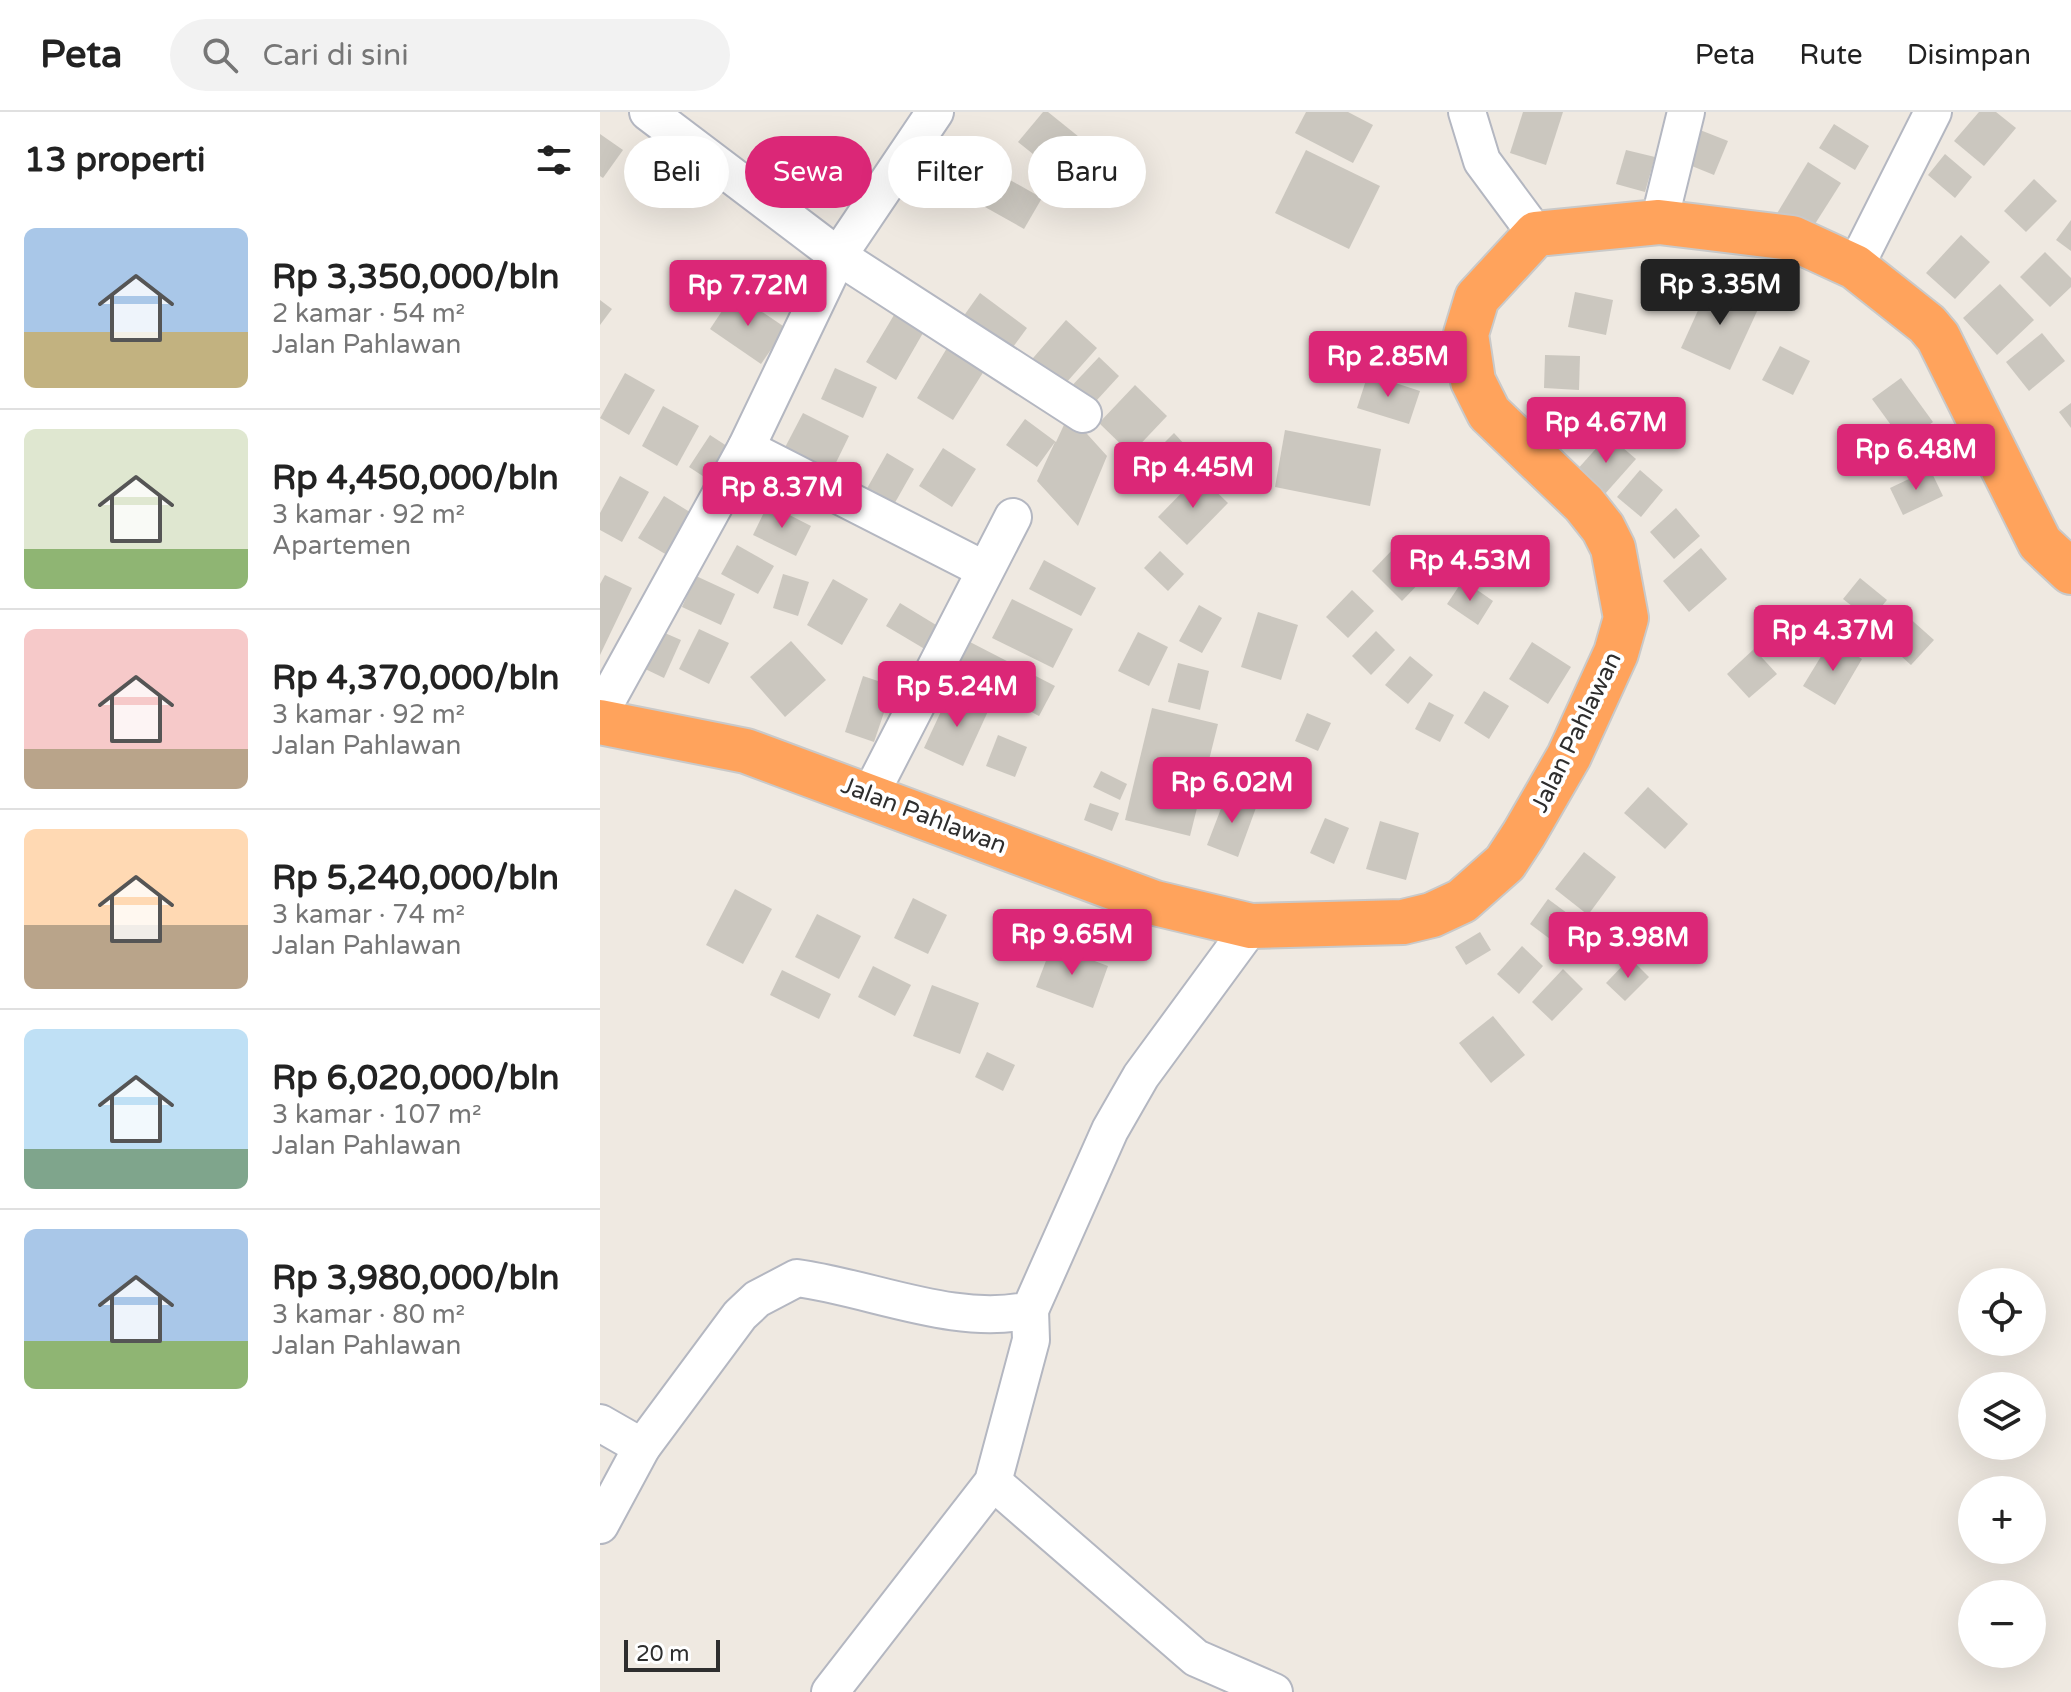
<!DOCTYPE html>
<html lang="id">
<head>
<meta charset="utf-8">
<style>
  :root { --surface:#fff; --page:#f2f2f2; --text:#222; --muted:#767676; --line:#e0e0e0; --accent:#db2777 }
  body { margin:0; font-family:"Varela Round",sans-serif; background:var(--page); color:var(--text); height:100vh; display:flex; flex-direction:column; font-size:30px; white-space:nowrap }
  * { box-sizing:border-box; margin:0 }
  p { font-size:26px; color:var(--muted) }
  .icon { flex:none; width:44px; height:44px; fill:none; stroke:currentColor; stroke-width:2; stroke-linecap:round; stroke-linejoin:round }
  .map { position:relative; flex:1; overflow:hidden }
  .drawer { display:flex; flex-direction:column; background:var(--surface); width:600px }
  .drawer>* { flex:none }
  .guide { position:absolute; left:24px; top:24px; width:760px; height:72px; display:flex; gap:16px }
  .fabs { position:absolute; left:1358px; top:1156px; display:grid; gap:16px }
  .fabs a { display:grid; place-items:center; width:88px; height:88px; border-radius:50%; background:var(--surface); box-shadow:0 8px 32px #0002; font-size:40px }
  .scale { position:absolute; left:24px; bottom:20px; width:96px; box-sizing:border-box; padding-left:8px; border:4px solid #2e2e2e; border-top:0; font-size:22px; line-height:28px; white-space:nowrap; color:#2e2e2e; -webkit-text-stroke:6px #fff; paint-order:stroke }
  .price { position:absolute; translate:-50% -68px; padding:0 18px; border-radius:8px; background:var(--accent); color:#fff; font-size:26px; line-height:52px; filter:drop-shadow(0 2px 4px #0008) }
  .price::after { content:''; position:absolute; left:50%; top:48px; width:24px; height:18px; margin-left:-12px; background:inherit; clip-path:polygon(0 0,100% 0,50% 100%) }
  .price.on { background:#222; color:#fff }
  ul { padding:0; list-style:none }
  li { display:flex; align-items:center; gap:24px; height:200px; padding:0 24px }
  li+li { border-top:2px solid var(--line) }
  li span { display:grid; place-items:center; flex:none; width:224px; height:160px; border-radius:12px; color:#555 }
  li>.icon { margin-inline-start:auto }
  span .icon { width:96px; height:96px; fill:#fffc; stroke-width:1 }
  li b { font-size:34px }
  h2 { display:flex; justify-content:space-between; align-items:center; height:96px; padding:0 24px; font-size:34px }
  .chip { padding:0 28px; border-radius:36px; background:var(--surface); box-shadow:0 8px 32px #0002; font-size:28px; line-height:72px }
  .chip.on { background:var(--accent); color:#fff }
  header { display:flex; align-items:center; gap:48px; box-sizing:border-box; height:112px; padding:0 40px; background:var(--surface); border-bottom:2px solid var(--line) }
  header strong { font-size:38px }
  nav { display:flex; gap:44px; margin-inline-start:auto; font-size:28px }
  .search { width:560px; height:72px; background:var(--page); display:flex; align-items:center; gap:20px; box-sizing:border-box; padding:0 28px; border-radius:44px; color:var(--muted); font-size:30px }
  main { display:flex; flex:1; min-height:0 }
  .map>svg:first-child { display:block }
</style>
</head>
<body>
<header>
<strong>Peta</strong>
<div class="search"><svg class="icon" aria-label="search" viewBox="0 0 24 24"><circle cx="10" cy="10" r="6"/><path d="M15 15l6 6"/></svg>Cari di sini</div>
<nav><a>Peta</a><a>Rute</a><a>Disimpan</a></nav>
</header>
<main>
<section class="drawer">
<h2>13 properti<svg class="icon" aria-label="filters" viewBox="0 0 24 24"><path d="M4 7h16M4 17h16"/><circle cx="9" cy="7" r="2"/><circle cx="15" cy="17" r="2"/></svg></h2>
<ul>
<li><span style="background:linear-gradient(#a9c7e8 65%,#c2b280 0)"><svg class="icon" aria-label="home" viewBox="0 0 24 24"><path d="M3 11l9-7 9 7M6 9v11h12V9"/></svg></span><div><b>Rp 3,350,000/bln</b><p>2 kamar · 54 m²</p><p>Jalan Pahlawan</p></div></li>
<li><span style="background:linear-gradient(#dfe7d0 75%,#8fb573 0)"><svg class="icon" aria-label="home" viewBox="0 0 24 24"><path d="M3 11l9-7 9 7M6 9v11h12V9"/></svg></span><div><b>Rp 4,450,000/bln</b><p>3 kamar · 92 m²</p><p>Apartemen</p></div></li>
<li><span style="background:linear-gradient(#f6c9c9 75%,#b9a48a 0)"><svg class="icon" aria-label="home" viewBox="0 0 24 24"><path d="M3 11l9-7 9 7M6 9v11h12V9"/></svg></span><div><b>Rp 4,370,000/bln</b><p>3 kamar · 92 m²</p><p>Jalan Pahlawan</p></div></li>
<li><span style="background:linear-gradient(#ffd9b3 60%,#b9a48a 0)"><svg class="icon" aria-label="home" viewBox="0 0 24 24"><path d="M3 11l9-7 9 7M6 9v11h12V9"/></svg></span><div><b>Rp 5,240,000/bln</b><p>3 kamar · 74 m²</p><p>Jalan Pahlawan</p></div></li>
<li><span style="background:linear-gradient(#bfe0f5 75%,#7fa58c 0)"><svg class="icon" aria-label="home" viewBox="0 0 24 24"><path d="M3 11l9-7 9 7M6 9v11h12V9"/></svg></span><div><b>Rp 6,020,000/bln</b><p>3 kamar · 107 m²</p><p>Jalan Pahlawan</p></div></li>
<li><span style="background:linear-gradient(#a9c7e8 70%,#8fb573 0)"><svg class="icon" aria-label="home" viewBox="0 0 24 24"><path d="M3 11l9-7 9 7M6 9v11h12V9"/></svg></span><div><b>Rp 3,980,000/bln</b><p>3 kamar · 80 m²</p><p>Jalan Pahlawan</p></div></li>
</ul>
</section>
<div class="map">
<svg width="1471" height="1580" viewBox="0 0 1471 1580">
  <rect width="100%" height="100%" fill="#efe9e1"/>
  <g fill="#cbc7bf">
    <path d="M 443,0 L 448,0 L 489,33 L 463,66 L 418,30 Z"/>
    <path d="M 706,0 L 748,0 L 773,13 L 753,51 L 695,21 Z"/>
    <path d="M 923,0 L 963,0 L 946,53 L 910,41 Z"/>
    <path d="M 1379,0 L 1396,0 L 1416,16 L 1384,54 L 1354,29 Z"/>
    <path d="M 1234,12 L 1269,34 L 1255,58 L 1219,36 Z"/>
    <path d="M 1095,16 L 1128,29 L 1114,63 L 1082,50 Z"/>
    <path d="M 0,22 L 23,38 L 3,66 L 0,64 Z"/>
    <path d="M 706,38 L 780,74 L 749,137 L 675,101 Z"/>
    <path d="M 1026,38 L 1055,45 L 1045,80 L 1016,72 Z"/>
    <path d="M 1345,42 L 1372,65 L 1355,86 L 1328,63 Z"/>
    <path d="M 1208,50 L 1241,71 L 1208,123 L 1176,103 Z"/>
    <path d="M 403,64 L 442,86 L 424,117 L 385,95 Z"/>
    <path d="M 1434,67 L 1457,89 L 1426,120 L 1404,99 Z"/>
    <path d="M 1471,108 L 1471,139 L 1456,128 Z"/>
    <path d="M 1361,123 L 1390,150 L 1355,187 L 1326,161 Z"/>
    <path d="M 1445,140 L 1471,166 L 1471,175 L 1450,195 L 1420,165 Z"/>
    <path d="M 1110,172 L 1159,195 L 1130,258 L 1081,236 Z"/>
    <path d="M 1400,172 L 1434,208 L 1397,243 L 1363,206 Z"/>
    <path d="M 975,180 L 1013,188 L 1006,223 L 968,215 Z"/>
    <path d="M 134,181 L 186,216 L 161,252 L 110,217 Z"/>
    <path d="M 380,181 L 427,216 L 405,246 L 358,212 Z"/>
    <path d="M 0,188 L 12,197 L 0,213 Z"/>
    <path d="M 294,203 L 323,221 L 296,268 L 266,250 Z"/>
    <path d="M 466,208 L 497,236 L 458,280 L 427,253 Z"/>
    <path d="M 1442,221 L 1465,249 L 1429,279 L 1406,250 Z"/>
    <path d="M 1180,234 L 1210,249 L 1193,283 L 1162,268 Z"/>
    <path d="M 347,236 L 384,259 L 353,308 L 317,286 Z"/>
    <path d="M 945,243 L 980,244 L 979,278 L 944,276 Z"/>
    <path d="M 499,245 L 519,264 L 486,300 L 466,280 Z"/>
    <path d="M 235,256 L 277,275 L 263,306 L 221,287 Z"/>
    <path d="M 25,261 L 55,278 L 29,323 L 0,306 Z"/>
    <path d="M 768,262 L 820,279 L 809,312 L 757,296 Z"/>
    <path d="M 1301,266 L 1333,310 L 1304,331 L 1272,287 Z"/>
    <path d="M 535,273 L 567,304 L 531,342 L 499,311 Z"/>
    <path d="M 1471,291 L 1471,316 L 1459,300 Z"/>
    <path d="M 63,294 L 99,314 L 77,354 L 42,334 Z"/>
    <path d="M 203,301 L 249,324 L 227,369 L 180,345 Z"/>
    <path d="M 469,302 L 507,344 L 478,414 L 437,369 L 455,330 L 437,355 L 406,333 L 425,307 L 456,330 Z"/>
    <path d="M 685,318 L 781,337 L 770,394 L 675,375 Z"/>
    <path d="M 574,321 L 597,346 L 565,377 L 549,346 Z"/>
    <path d="M 110,323 L 136,340 L 115,372 L 89,355 Z"/>
    <path d="M 1008,323 L 1036,347 L 1004,383 L 976,359 Z"/>
    <path d="M 343,336 L 376,357 L 352,395 L 319,374 Z"/>
    <path d="M 287,341 L 314,357 L 288,403 L 261,387 Z"/>
    <path d="M 1330,357 L 1343,384 L 1303,403 L 1290,376 Z"/>
    <path d="M 1040,358 L 1063,378 L 1041,405 L 1017,385 Z"/>
    <path d="M 599,363 L 628,391 L 587,433 L 558,405 Z"/>
    <path d="M 20,364 L 49,380 L 22,430 L 0,418 L 0,401 Z"/>
    <path d="M 64,384 L 93,402 L 67,443 L 38,426 Z"/>
    <path d="M 168,392 L 211,414 L 196,444 L 153,423 Z"/>
    <path d="M 1076,396 L 1100,424 L 1074,447 L 1050,420 Z"/>
    <path d="M 137,433 L 174,454 L 158,482 L 121,462 Z"/>
    <path d="M 796,434 L 826,464 L 802,489 L 772,459 Z"/>
    <path d="M 1101,436 L 1127,467 L 1089,500 L 1063,469 Z"/>
    <path d="M 560,439 L 584,462 L 568,479 L 544,456 Z"/>
    <path d="M 444,448 L 496,476 L 481,504 L 429,477 Z"/>
    <path d="M 183,462 L 209,470 L 198,504 L 173,496 Z"/>
    <path d="M 5,463 L 32,476 L 0,543 L 0,472 Z"/>
    <path d="M 96,464 L 135,482 L 121,513 L 82,495 Z"/>
    <path d="M 1260,466 L 1287,488 L 1270,508 L 1243,487 Z"/>
    <path d="M 233,467 L 268,487 L 242,533 L 207,513 Z"/>
    <path d="M 863,468 L 893,489 L 878,513 L 847,492 Z"/>
    <path d="M 752,478 L 774,499 L 748,526 L 726,505 Z"/>
    <path d="M 412,487 L 473,517 L 453,556 L 392,526 Z"/>
    <path d="M 300,491 L 341,516 L 328,539 L 286,514 Z"/>
    <path d="M 599,493 L 622,506 L 602,541 L 579,529 Z"/>
    <path d="M 658,500 L 698,513 L 681,568 L 641,555 Z"/>
    <path d="M 1306,503 L 1334,528 L 1311,553 L 1282,527 Z"/>
    <path d="M 99,517 L 129,531 L 109,572 L 79,557 Z"/>
    <path d="M 58,518 L 81,528 L 64,566 L 41,555 Z"/>
    <path d="M 776,519 L 795,538 L 771,563 L 752,544 Z"/>
    <path d="M 538,520 L 568,535 L 549,574 L 518,559 Z"/>
    <path d="M 1231,528 L 1262,547 L 1235,593 L 1203,574 Z"/>
    <path d="M 191,529 L 226,568 L 185,605 L 150,565 Z"/>
    <path d="M 370,530 L 455,574 L 439,604 L 354,560 Z"/>
    <path d="M 932,530 L 971,555 L 948,592 L 909,567 Z"/>
    <path d="M 1154,537 L 1177,562 L 1149,586 L 1127,562 Z"/>
    <path d="M 810,544 L 833,563 L 808,592 L 785,573 Z"/>
    <path d="M 578,551 L 609,559 L 600,598 L 568,590 Z"/>
    <path d="M 263,564 L 293,574 L 274,630 L 245,620 Z"/>
    <path d="M 884,579 L 909,594 L 889,627 L 864,611 Z"/>
    <path d="M 350,580 L 389,597 L 363,654 L 324,636 Z"/>
    <path d="M 829,590 L 854,603 L 840,630 L 815,617 Z"/>
    <path d="M 552,596 L 618,612 L 590,724 L 525,708 Z"/>
    <path d="M 707,601 L 731,611 L 718,639 L 695,629 Z"/>
    <path d="M 398,623 L 427,635 L 415,665 L 386,654 Z"/>
    <path d="M 501,659 L 527,672 L 520,688 L 493,675 Z"/>
    <path d="M 1048,675 L 1088,712 L 1065,737 L 1024,701 Z"/>
    <path d="M 627,681 L 657,693 L 638,745 L 607,733 Z"/>
    <path d="M 490,691 L 519,701 L 512,719 L 484,708 Z"/>
    <path d="M 725,706 L 749,716 L 734,752 L 710,741 Z"/>
    <path d="M 780,709 L 819,721 L 806,768 L 766,757 Z"/>
    <path d="M 984,740 L 1016,765 L 988,803 L 955,777 Z"/>
    <path d="M 135,777 L 172,797 L 143,852 L 106,833 Z"/>
    <path d="M 313,786 L 347,803 L 328,842 L 294,826 Z"/>
    <path d="M 948,787 L 971,804 L 954,830 L 930,812 Z"/>
    <path d="M 217,802 L 261,824 L 239,867 L 195,845 Z"/>
    <path d="M 880,820 L 891,838 L 866,853 L 855,835 Z"/>
    <path d="M 452,833 L 508,854 L 493,896 L 436,875 Z"/>
    <path d="M 922,834 L 943,854 L 919,882 L 897,862 Z"/>
    <path d="M 1030,846 L 1049,865 L 1025,889 L 1006,871 Z"/>
    <path d="M 273,854 L 311,873 L 295,904 L 258,885 Z"/>
    <path d="M 963,857 L 983,877 L 952,909 L 932,890 Z"/>
    <path d="M 182,858 L 231,882 L 219,907 L 170,883 Z"/>
    <path d="M 332,873 L 379,891 L 360,942 L 313,924 Z"/>
    <path d="M 893,904 L 925,943 L 891,971 L 859,931 Z"/>
    <path d="M 387,940 L 415,953 L 403,979 L 375,965 Z"/>
  </g>
  <g fill="none" stroke-linecap="round" stroke-linejoin="round">
    <defs>
      <g id="minor">
        <path d="M 48,0 L 238,144 L 483,302"/>
        <path d="M 867,0 L 882,49 L 936,122"/>
        <path d="M 1059,110 L 1086,0"/>
        <path d="M 1255,155 L 1333,0"/>
        <path d="M 146,336 L 383,457"/>
        <path d="M 0,601 L 146,336 L 238,144 L 335,0"/>
        <path d="M 270,683 L 413,405"/>
        <path d="M 0,1311 L 42,1335"/>
        <path d="M 393,1370 L 596,1546 L 674,1580"/>
        <path d="M 0,1413 L 42,1335 L 140,1203 L 157,1187 L 197,1166 C 271,1176 356,1215 430,1198 L 510,1018 L 541,964 L 651,814"/>
        <path d="M 230,1580 L 393,1370 L 431,1228 L 430,1198"/>
      </g>
      <path id="highway" d="M 0,610 L 146,639 L 555,791 L 651,814 L 803,810 L 832,803 L 862,789 L 905,751 L 924,722 L 969,644 L 1016,541 L 1026,506 L 1013,436 L 1003,416 L 984,392 L 889,301 L 873,269 L 866,222 L 877,186 L 936,122 L 1059,110 L 1192,126 L 1255,155 L 1327,212 L 1338,225 L 1440,431 L 1471,460"/>
    </defs>
    <use href="#minor" stroke="#b4b7c1" stroke-width="40"/>
    <use href="#highway" stroke="#c9c9c9" stroke-width="48"/>
    <use href="#minor" stroke="#fff" stroke-width="36"/>
    <use href="#highway" stroke="#ffa35c" stroke-width="44"/>
  </g>
  <g text-anchor="middle" stroke-width="8" stroke-linejoin="round" paint-order="stroke">
    <g font-size="24" fill="#2e2e2e" stroke="#fff">
      <text transform="translate(976 620) rotate(-64)" y="8">Jalan Pahlawan</text>
      <text transform="translate(324 703) rotate(21)" y="8">Jalan Pahlawan</text>
    </g>
  </g>
</svg>
<div class="fabs">
<a><svg class="icon" aria-label="locate" viewBox="0 0 24 24"><circle cx="12" cy="12" r="6"/><path d="M12 2v4M12 18v4M2 12h4M18 12h4"/></svg></a>
<a><svg class="icon" aria-label="layers" viewBox="0 0 24 24"><path d="M12 4l9 5-9 5-9-5zM3 14l9 5 9-5"/></svg></a>
<a>+</a>
<a>−</a>
</div>
<div class="scale">20 m</div>
<b class="price on" style="left:1120px;top:215px">Rp 3.35M</b>
<b class="price" style="left:148px;top:216px">Rp 7.72M</b>
<b class="price" style="left:788px;top:287px">Rp 2.85M</b>
<b class="price" style="left:1006px;top:353px">Rp 4.67M</b>
<b class="price" style="left:1316px;top:380px">Rp 6.48M</b>
<b class="price" style="left:593px;top:398px">Rp 4.45M</b>
<b class="price" style="left:182px;top:418px">Rp 8.37M</b>
<b class="price" style="left:870px;top:491px">Rp 4.53M</b>
<b class="price" style="left:1233px;top:561px">Rp 4.37M</b>
<b class="price" style="left:357px;top:617px">Rp 5.24M</b>
<b class="price" style="left:632px;top:713px">Rp 6.02M</b>
<b class="price" style="left:472px;top:865px">Rp 9.65M</b>
<b class="price" style="left:1028px;top:868px">Rp 3.98M</b>
<div class="guide">
<a class="chip">Beli</a>
<a class="chip on">Sewa</a>
<a class="chip">Filter</a>
<a class="chip">Baru</a>
</div>
</div>
</main>
</body>
</html>
